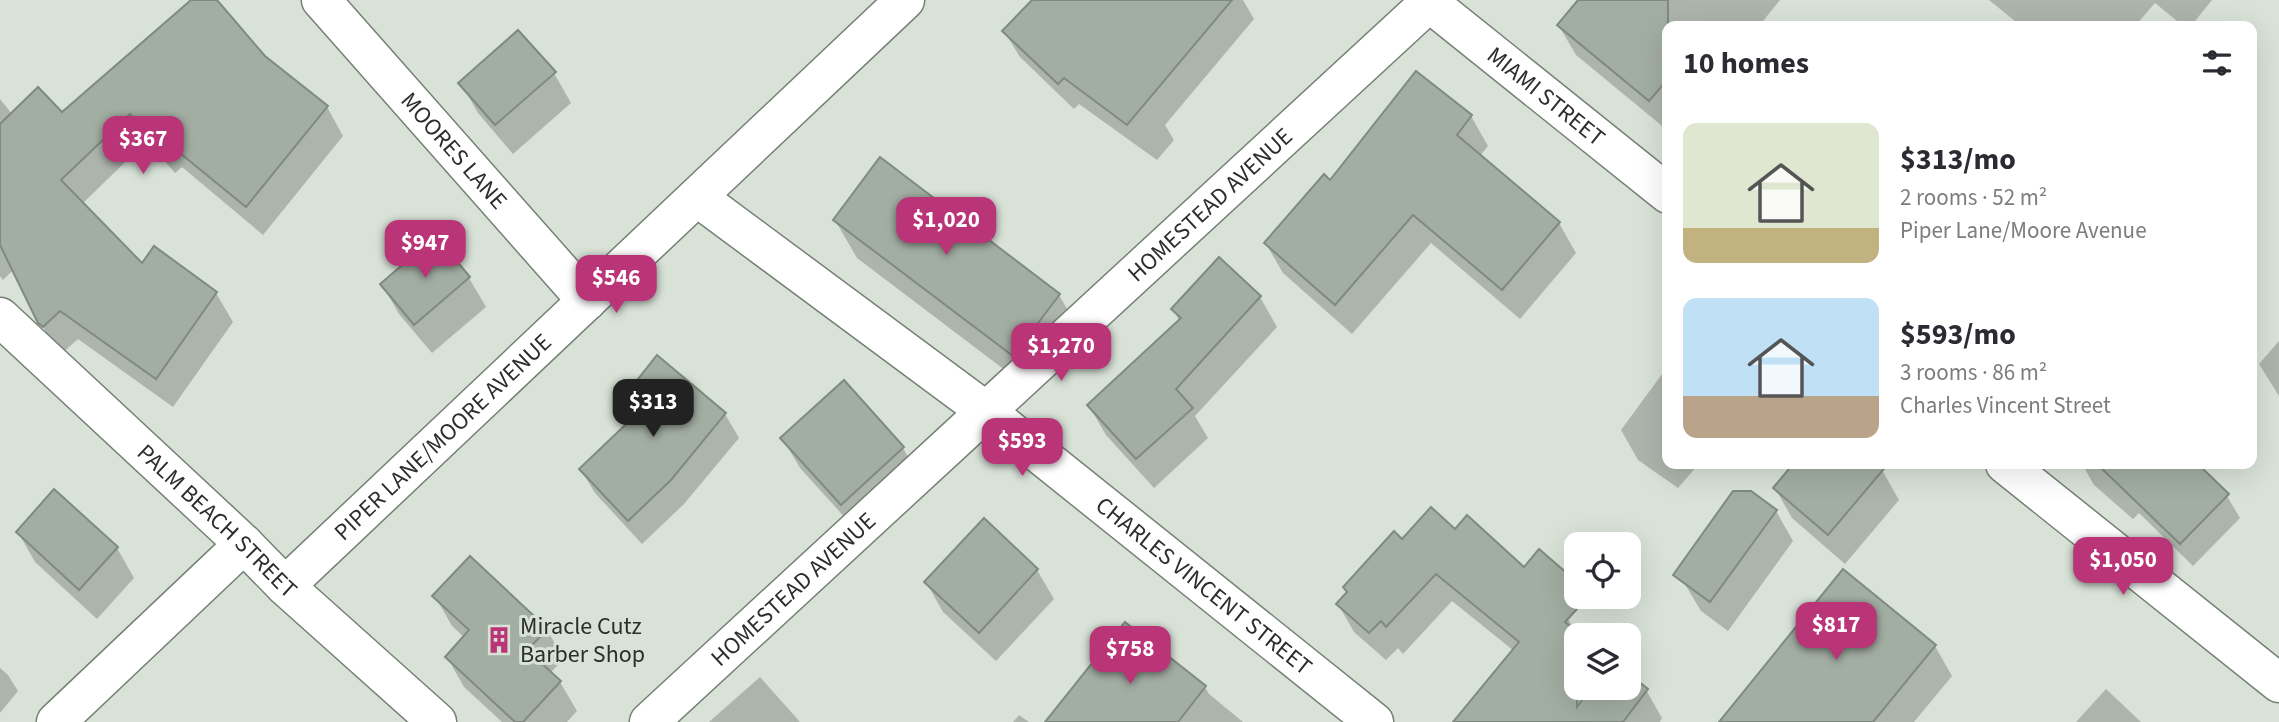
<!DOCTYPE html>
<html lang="en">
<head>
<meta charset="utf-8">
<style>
  :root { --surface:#fff; --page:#f7f7f7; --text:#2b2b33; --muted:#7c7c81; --accent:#ba3478 }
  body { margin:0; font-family:"Source Sans 3",sans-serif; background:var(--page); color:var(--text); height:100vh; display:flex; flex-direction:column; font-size:26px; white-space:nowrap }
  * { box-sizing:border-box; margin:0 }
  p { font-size:23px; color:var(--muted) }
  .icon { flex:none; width:38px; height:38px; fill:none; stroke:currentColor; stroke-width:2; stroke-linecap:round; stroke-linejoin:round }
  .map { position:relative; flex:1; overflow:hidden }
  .details { position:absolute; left:1662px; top:21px; width:595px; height:448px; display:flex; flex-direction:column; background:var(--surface); border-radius:14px; box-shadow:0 7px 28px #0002 }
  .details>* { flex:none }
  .buttons { position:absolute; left:1564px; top:532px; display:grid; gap:14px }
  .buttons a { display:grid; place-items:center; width:77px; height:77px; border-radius:14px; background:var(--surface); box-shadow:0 7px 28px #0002; font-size:35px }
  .price { position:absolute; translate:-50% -60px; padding:0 16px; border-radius:14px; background:var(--accent); color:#fff; font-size:23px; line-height:46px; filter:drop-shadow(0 2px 4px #0008) }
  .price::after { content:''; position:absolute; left:50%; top:42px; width:21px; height:16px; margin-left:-10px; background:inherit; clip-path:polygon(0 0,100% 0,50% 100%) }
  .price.current { background:#222; color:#fff }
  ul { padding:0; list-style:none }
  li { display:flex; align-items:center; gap:21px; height:175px; padding:0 21px }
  li span { display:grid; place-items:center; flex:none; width:196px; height:140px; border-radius:14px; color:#555 }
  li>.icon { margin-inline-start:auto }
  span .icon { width:84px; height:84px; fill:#fffc; stroke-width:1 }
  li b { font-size:30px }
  h2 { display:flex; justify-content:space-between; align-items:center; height:84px; padding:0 21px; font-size:30px }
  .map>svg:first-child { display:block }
</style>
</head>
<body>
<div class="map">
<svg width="2279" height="722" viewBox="0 0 2279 722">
  <rect width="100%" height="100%" fill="#d8e2d7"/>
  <g fill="#0003">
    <path d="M 194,0 L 215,0 L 264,57 L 327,107 L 343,136 L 263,235 L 182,167 L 175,173 L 147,141 L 82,204 L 142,265 L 216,293 L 233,322 L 173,407 L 78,339 L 60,355 L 40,322 L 14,269 L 3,280 L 0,276 L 0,99 L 12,114 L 62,115 Z"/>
    <path d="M 1034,0 L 1243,0 L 1254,19 L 1165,125 L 1174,140 L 1157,160 L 1079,104 L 1074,109 L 1020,57 L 1004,31 Z"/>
    <path d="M 1580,0 L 1780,0 L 1759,26 L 1668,26 L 1667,130 L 1576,55 L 1559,26 Z"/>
    <path d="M 2212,0 L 2191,26 L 2183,26 L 2155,3 L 2135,26 L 2021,26 L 1989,0 Z"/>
    <path d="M 554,73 L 571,103 L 513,154 L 478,113 L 461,83 Z"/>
    <path d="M 1416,73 L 1471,116 L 1488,146 L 1480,156 L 1559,223 L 1576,253 L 1520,319 L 1431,243 L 1352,334 L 1283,273 L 1266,244 L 1330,182 Z"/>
    <path d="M 835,220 L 1059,295 L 1081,333 L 1035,393 L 857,258 Z"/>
    <path d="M 1219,259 L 1260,297 L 1277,327 L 1195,416 L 1208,438 L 1154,488 L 1106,435 L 1089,406 L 1180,322 L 1173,309 Z"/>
    <path d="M 469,278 L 486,307 L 432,353 L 399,314 L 382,284 Z"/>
    <path d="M 2279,341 L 2279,396 L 2259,364 Z"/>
    <path d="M 658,358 L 725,414 L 739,438 L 684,504 L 642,544 L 595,493 L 581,470 L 640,413 L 629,393 Z"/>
    <path d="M 1668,366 L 1668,464 L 1699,464 L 1678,488 L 1638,460 L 1621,430 Z"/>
    <path d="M 844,383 L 903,448 L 920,478 L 859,533 L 800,468 L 783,439 Z"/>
    <path d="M 1796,464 L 1874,464 L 1882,470 L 1899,500 L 1845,564 L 1792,518 L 1775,488 Z"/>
    <path d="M 2082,464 L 2207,464 L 2202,470 L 2227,496 L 2240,518 L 2193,566 L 2139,513 L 2133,519 L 2094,485 Z"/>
    <path d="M 54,491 L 117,548 L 134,578 L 97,619 L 35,562 L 18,532 Z"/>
    <path d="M 1776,511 L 1793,541 L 1728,631 L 1701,611 L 1683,581 Z"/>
    <path d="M 1455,531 L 1568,619 L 1578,635 L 1577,688 L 1646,690 L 1662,718 L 1660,722 L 1484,722 L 1514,651 L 1452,601 L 1403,654 L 1398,648 L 1386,660 L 1354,632 L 1338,604 L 1402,541 Z"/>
    <path d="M 1037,570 L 1054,599 L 996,661 L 943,612 L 926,582 Z"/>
    <path d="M 435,596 L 547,630 L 564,659 L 550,673 L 560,682 L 577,711 L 567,722 L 502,722 L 464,687 L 447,657 L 465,638 L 452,626 Z"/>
    <path d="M 1125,624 L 1205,687 L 1209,694 L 1243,722 L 1047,722 Z"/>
    <path d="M 1935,646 L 1952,676 L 1914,722 L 1721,722 Z"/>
    <path d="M 0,668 L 8,675 L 18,691 L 0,713 Z"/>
    <path d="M 760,677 L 800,722 L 709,722 Z"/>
    <path d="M 2106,689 L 2141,722 L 2076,722 Z"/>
    <path d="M 1019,715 L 1029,722 L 1013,722 Z"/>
  </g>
  <g fill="#a3aea3" stroke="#808a80" stroke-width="2">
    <path d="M 191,0 L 217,0 L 265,56 L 328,106 L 246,207 L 164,140 L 158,145 L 130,114 L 61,180 L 142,263 L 154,246 L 217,292 L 156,379 L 60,311 L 43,327 L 38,323 L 0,245 L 0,124 L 38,87 L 62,112 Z"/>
    <path d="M 1032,0 L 1232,0 L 1127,125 L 1064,78 L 1058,84 L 1002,31 Z"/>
    <path d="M 1578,0 L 1668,0 L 1668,79 L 1649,101 L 1557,25 Z"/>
    <path d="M 518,30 L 556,72 L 495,125 L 458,83 Z"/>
    <path d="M 1416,71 L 1472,115 L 1457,135 L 1560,222 L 1502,290 L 1413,215 L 1335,305 L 1264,243 L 1324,174 L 1330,180 Z"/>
    <path d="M 880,157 L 1060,294 L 1013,356 L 833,220 Z"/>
    <path d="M 436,236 L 470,277 L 414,325 L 380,284 Z"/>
    <path d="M 1219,257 L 1261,296 L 1176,389 L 1193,408 L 1136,459 L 1087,405 L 1181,318 L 1171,309 Z"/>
    <path d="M 657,355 L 726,413 L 671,480 L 628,521 L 579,469 L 644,407 L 627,393 Z"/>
    <path d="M 844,380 L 904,447 L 841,505 L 780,438 Z"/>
    <path d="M 1793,464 L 1888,464 L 1828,535 L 1773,488 Z"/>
    <path d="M 2097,464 L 2198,464 L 2229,494 L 2180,544 Z"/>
    <path d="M 54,489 L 118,547 L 79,590 L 16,532 Z"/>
    <path d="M 1733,491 L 1751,491 L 1777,510 L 1710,602 L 1673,575 Z"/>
    <path d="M 1431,507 L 1455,529 L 1467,515 L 1524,567 L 1539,549 L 1577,582 L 1577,609 L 1565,622 L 1577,632 L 1577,707 L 1591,688 L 1629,688 L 1629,674 L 1648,689 L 1623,722 L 1453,722 L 1519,642 L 1436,574 L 1386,627 L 1381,621 L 1369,633 L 1336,604 L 1347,592 L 1343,587 L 1394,531 L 1402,539 Z"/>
    <path d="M 984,518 L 1038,569 L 979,633 L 924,582 Z"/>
    <path d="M 470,556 L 548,629 L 527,650 L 561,681 L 523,722 L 515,722 L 445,657 L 469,630 L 432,596 Z"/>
    <path d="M 1843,569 L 1936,645 L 1873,722 L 1719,722 Z"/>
    <path d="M 1125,622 L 1206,686 L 1178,722 L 1045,722 Z"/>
  </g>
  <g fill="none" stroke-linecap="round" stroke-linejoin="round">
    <defs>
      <g id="street">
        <path id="s1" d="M 321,0 L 587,301"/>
        <path id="s2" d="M 1426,0 L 1668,194"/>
        <path id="s3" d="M 697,197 L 987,412 L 1374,722"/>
        <path id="s4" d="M 0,317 L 244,544 L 285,586 L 437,722"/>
        <path d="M 2005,464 L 2279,683"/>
        <path id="s5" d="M 285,586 L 905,0"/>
        <path d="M 56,722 L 244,544"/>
        <path id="s6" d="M 649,722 L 1432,0"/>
      </g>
    </defs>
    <use href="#street" stroke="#768076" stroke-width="41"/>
    <use href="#street" stroke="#fff" stroke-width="38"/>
  </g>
  <defs>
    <symbol id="building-bare" viewBox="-9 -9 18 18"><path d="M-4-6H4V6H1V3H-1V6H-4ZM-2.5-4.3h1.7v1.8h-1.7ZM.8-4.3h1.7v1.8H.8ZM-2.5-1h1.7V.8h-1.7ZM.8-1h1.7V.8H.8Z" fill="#ba3478" stroke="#d8e2d7" stroke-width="2.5" paint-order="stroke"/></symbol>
  </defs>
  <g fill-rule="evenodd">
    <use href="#building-bare" x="480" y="621" width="38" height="38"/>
  </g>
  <g text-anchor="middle" stroke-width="6" stroke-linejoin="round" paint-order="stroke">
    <g font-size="24" fill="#2b2f2b" stroke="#d8e2d7">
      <text dy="8" stroke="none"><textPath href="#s2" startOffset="154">MIAMI STREET</textPath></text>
      <text dy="8" stroke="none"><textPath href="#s1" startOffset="201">MOORES LANE</textPath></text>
      <text dy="8" stroke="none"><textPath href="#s6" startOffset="763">HOMESTEAD AVENUE</textPath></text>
      <text dy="8" stroke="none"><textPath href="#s5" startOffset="217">PIPER LANE/MOORE AVENUE</textPath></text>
      <text dy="8" stroke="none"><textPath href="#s4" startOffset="298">PALM BEACH STREET</textPath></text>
      <text dy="8" stroke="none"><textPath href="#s3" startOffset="639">CHARLES VINCENT STREET</textPath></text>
      <text dy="8" stroke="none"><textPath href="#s6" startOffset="196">HOMESTEAD AVENUE</textPath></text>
    </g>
    <g font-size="24" fill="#2b2f2b" stroke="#d8e2d7" text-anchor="start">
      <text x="520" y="634">Miracle Cutz<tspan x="520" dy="28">Barber Shop</tspan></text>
    </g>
  </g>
</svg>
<div class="buttons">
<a><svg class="icon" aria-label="locate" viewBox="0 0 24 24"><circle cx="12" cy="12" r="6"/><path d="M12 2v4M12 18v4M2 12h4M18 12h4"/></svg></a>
<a><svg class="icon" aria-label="layers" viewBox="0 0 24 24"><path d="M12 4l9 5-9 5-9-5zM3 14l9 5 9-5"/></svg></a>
</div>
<b class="price" style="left:143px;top:176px">$367</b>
<b class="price" style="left:946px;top:257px">$1,020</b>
<b class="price" style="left:425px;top:280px">$947</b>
<b class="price" style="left:616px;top:315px">$546</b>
<b class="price" style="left:1061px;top:383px">$1,270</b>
<b class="price current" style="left:653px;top:439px">$313</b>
<b class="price" style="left:1022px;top:478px">$593</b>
<b class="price" style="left:2123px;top:597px">$1,050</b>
<b class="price" style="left:1836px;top:662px">$817</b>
<b class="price" style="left:1130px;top:686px">$758</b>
<section class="details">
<h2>10 homes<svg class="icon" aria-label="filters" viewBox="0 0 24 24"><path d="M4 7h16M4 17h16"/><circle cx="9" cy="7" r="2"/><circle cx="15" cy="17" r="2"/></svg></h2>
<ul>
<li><span style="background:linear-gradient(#dfe7d0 75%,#c2b280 0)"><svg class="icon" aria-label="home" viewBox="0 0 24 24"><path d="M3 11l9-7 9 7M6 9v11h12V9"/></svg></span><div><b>$313/mo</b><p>2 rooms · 52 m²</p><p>Piper Lane/Moore Avenue</p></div></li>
<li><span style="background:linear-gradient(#bfe0f5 70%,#b9a48a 0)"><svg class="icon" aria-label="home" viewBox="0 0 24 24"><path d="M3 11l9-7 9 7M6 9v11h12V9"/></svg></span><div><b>$593/mo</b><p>3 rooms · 86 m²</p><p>Charles Vincent Street</p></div></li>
</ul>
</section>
</div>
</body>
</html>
